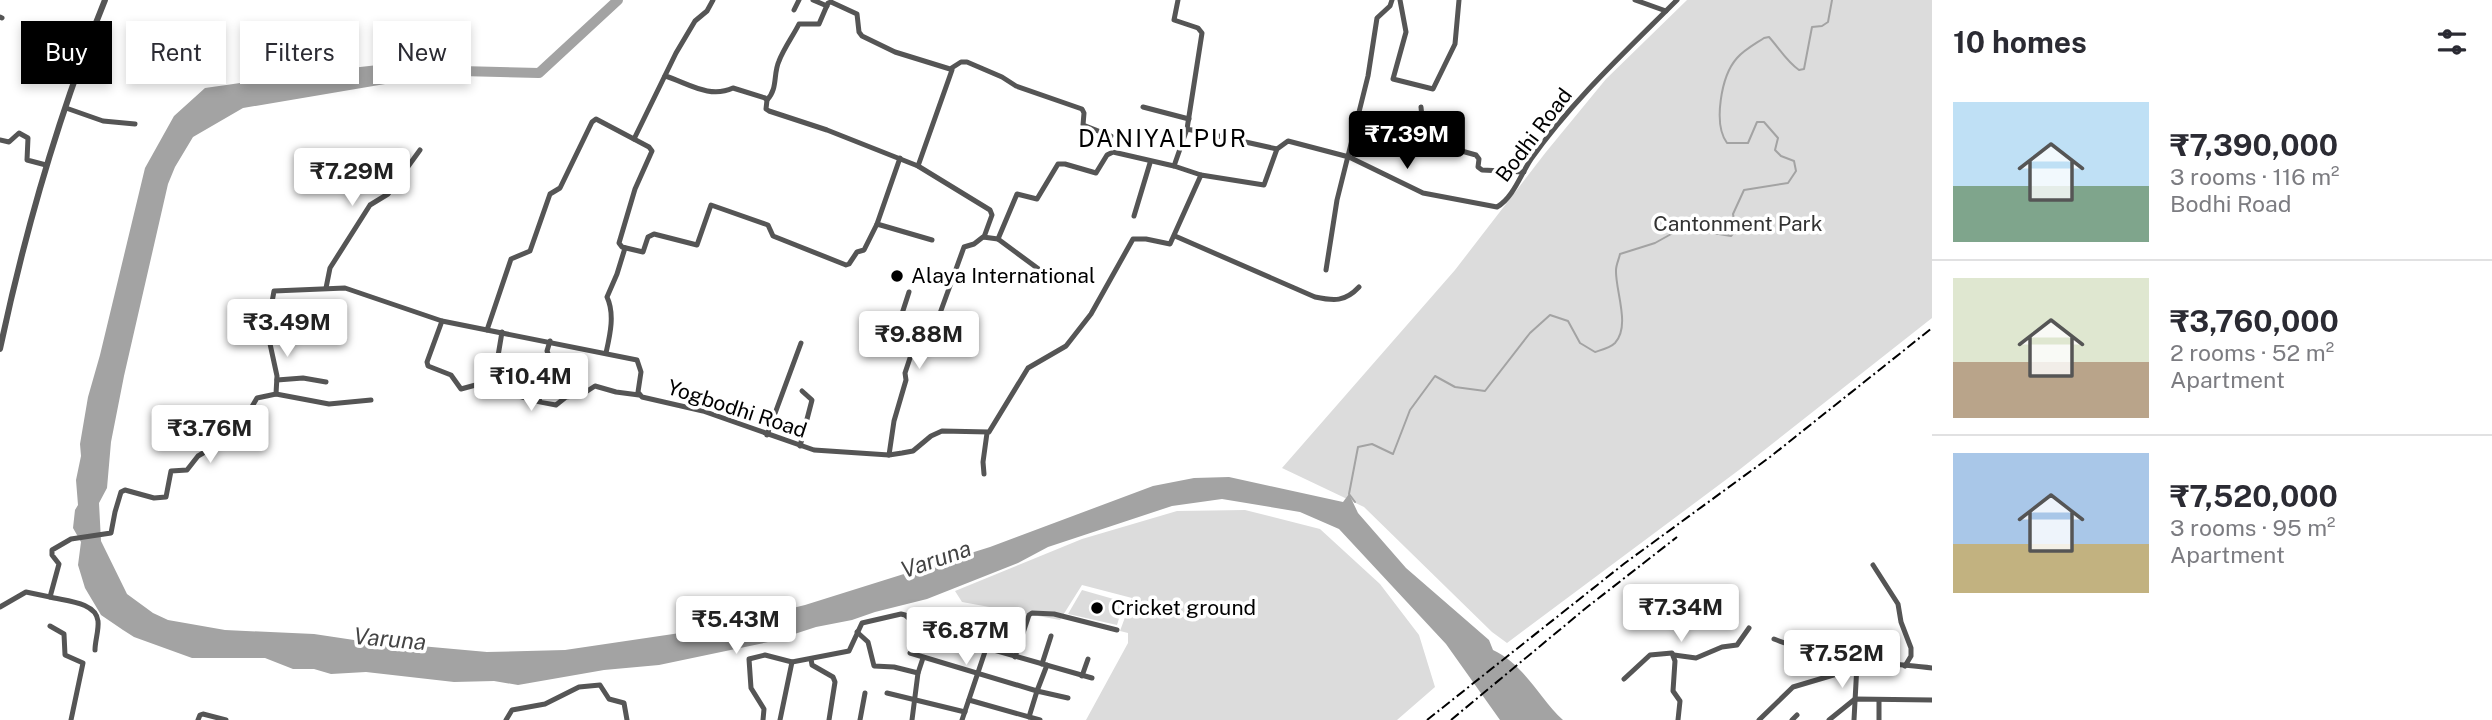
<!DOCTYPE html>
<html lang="en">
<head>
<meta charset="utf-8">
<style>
  :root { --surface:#fff; --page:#f7f7f7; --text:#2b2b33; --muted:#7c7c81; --line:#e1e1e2; --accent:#000 }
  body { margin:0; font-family:"Public Sans",sans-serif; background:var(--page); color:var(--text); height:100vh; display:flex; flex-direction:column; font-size:26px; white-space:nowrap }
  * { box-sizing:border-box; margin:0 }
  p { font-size:23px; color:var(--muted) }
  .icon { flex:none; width:38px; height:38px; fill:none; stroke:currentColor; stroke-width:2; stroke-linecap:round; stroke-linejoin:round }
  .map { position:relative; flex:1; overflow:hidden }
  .panel { display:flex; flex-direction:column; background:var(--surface); width:560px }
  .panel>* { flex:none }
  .hud { position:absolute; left:21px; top:21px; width:665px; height:63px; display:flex; gap:14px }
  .price { position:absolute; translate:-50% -60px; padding:0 16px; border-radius:7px; background:#fff; color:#222; font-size:23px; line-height:46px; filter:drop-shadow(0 2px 4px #0008) }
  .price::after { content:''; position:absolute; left:50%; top:42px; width:21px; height:16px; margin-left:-10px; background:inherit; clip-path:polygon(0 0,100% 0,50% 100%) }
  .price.selected { background:var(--accent); color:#fff }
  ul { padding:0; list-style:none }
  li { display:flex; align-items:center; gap:21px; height:175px; padding:0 21px }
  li+li { border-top:2px solid var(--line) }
  li span { display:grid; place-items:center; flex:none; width:196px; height:140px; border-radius:0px; color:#555 }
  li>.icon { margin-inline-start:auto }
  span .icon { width:84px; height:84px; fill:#fffc; stroke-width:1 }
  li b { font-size:30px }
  h2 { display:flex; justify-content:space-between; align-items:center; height:84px; padding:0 21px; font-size:30px }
  .chip { padding:0 24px; border-radius:0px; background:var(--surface); box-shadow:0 4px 10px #0003; font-size:24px; line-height:63px }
  .chip.selected { background:var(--accent); color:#fff }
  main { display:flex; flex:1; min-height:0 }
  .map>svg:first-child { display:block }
</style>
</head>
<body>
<main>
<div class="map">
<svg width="1932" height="720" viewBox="0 0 1932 720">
  <rect width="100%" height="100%" fill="#fff"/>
  <g fill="#dcdcdc">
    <path d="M 1687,0 L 1932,0 L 1932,318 L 1739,470 L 1507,643 L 1492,632 L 1364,507 L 1282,468 L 1455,270 L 1546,152 L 1606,79 Z"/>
    <path d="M 1245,510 L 1320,529 L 1380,584 L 1419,635 L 1435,687 L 1397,720 L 1086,720 L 1128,643 L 1128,633 L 1120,631 L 1132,598 L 1082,585 L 1060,620 L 962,602 L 955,591 L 1082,539 L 1177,511 Z"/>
    <path d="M 1082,590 L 1124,602 L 1117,625 L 1068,614 Z"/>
  </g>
  <path fill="#a3a3a3" d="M 422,60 L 438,78 L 391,83 L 243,108 L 193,137 L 175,167 L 168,184 L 124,376 L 111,442 L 107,488 L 99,503 L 101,541 L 127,594 L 153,613 L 168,620 L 225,630 L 314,634 L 354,640 L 487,652 L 565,650 L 707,629 L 805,605 L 990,547 L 1153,486 L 1194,478 L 1229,477 L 1343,502 L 1349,494 L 1358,513 L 1406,568 L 1489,640 L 1493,650 C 1524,664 1539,698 1563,720 L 1500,720 L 1446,644 L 1339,529 L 1300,512 L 1222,499 L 1172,506 L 1048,547 L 1018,563 L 927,599 L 875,612 L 852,620 L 816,627 L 773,641 L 659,665 L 604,670 L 518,685 L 494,681 L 454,682 L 366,672 L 331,674 L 314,669 L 293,669 L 265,658 L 192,658 L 134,637 L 123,630 L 101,615 L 85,588 L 78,565 L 81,542 L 73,528 L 75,510 L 78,505 L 76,480 L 81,456 L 80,444 L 88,397 L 100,355 L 145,168 L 174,116 L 205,88 L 316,72 Z"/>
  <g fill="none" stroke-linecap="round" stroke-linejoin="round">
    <path stroke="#a3a3a3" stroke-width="2" d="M 1355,502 L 1349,494 L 1358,447 L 1372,444 L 1393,454 L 1410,410 L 1435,376 L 1455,387 L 1485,391 L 1530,333 L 1550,315 L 1568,321 L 1580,343 L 1595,352 C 1601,350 1610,348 1615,343 C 1631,326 1615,290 1616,270 C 1616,265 1619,259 1620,254 L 1655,243 L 1682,228 L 1731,236 L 1736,230 L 1733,214 L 1744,190 L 1788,183 L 1796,171 L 1794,161 L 1781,156 L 1775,150 L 1778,138 L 1764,122 L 1757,122 L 1748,143 L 1727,143 C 1713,124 1721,76 1737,58 C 1744,50 1755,44 1764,38 L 1769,37 C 1779,48 1787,62 1799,70 L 1804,69 L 1812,27 L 1822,26 L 1828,22 L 1832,0"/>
    <path stroke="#a3a3a3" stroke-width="10" d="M 420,70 L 539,73 L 618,0"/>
    <g stroke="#555" stroke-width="5">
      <path d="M 813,0 L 827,6"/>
      <path d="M 1178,0 L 1174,20 L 1198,28 L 1202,33 L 1187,129 L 1277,149"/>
      <path d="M 1400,0 L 1406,32 L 1393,79 L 1433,89 L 1455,44 L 1459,0"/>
      <path d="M 1635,0 L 1666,11"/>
      <path d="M 794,10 L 799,0"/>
      <path d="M 0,17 L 2,18"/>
      <path d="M 665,76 C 688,83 709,99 733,88 L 765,98 L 767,100 L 766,109 L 769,111 L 827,130 L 918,166 L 990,210 L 992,215 L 984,237"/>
      <path d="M 767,100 C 778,89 773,74 779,61 C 784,48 793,36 799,24 L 819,24 L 828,3 L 831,2 L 857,14 L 859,32 L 862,36 L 895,52 L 950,69 L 961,62 L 967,62 L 1002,77 L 1016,86 L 1082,109 L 1084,113 L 1083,125 L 1111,136"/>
      <path d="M 1143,107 L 1189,119"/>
      <path d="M 1421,107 L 1423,129 L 1429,142 L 1476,155 L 1479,159 L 1478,167 L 1482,170 L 1524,172"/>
      <path d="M 66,108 L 103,121 L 135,124"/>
      <path d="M 634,139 L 676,53 L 695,21 L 707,11 L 713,0"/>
      <path d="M 0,140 L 9,142 L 19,133 L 28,138 L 27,160 L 46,165"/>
      <path d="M 918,166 L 952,70"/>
      <path d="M 1174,166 L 1187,129"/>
      <path d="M 1134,216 L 1150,163"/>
      <path d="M 877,224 L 900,158"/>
      <path d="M 1175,236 L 1315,297 C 1334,301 1345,302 1359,287"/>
      <path d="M 998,239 L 1044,273"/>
      <path d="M 1326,270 L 1337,200 L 1368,76 L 1377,18 L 1390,6 L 1392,0"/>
      <path d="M 326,288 L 330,268 L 370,205 L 388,194 L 420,150"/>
      <path d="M 939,316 L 964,247 L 974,244 L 983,237 L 998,239 L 1017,194 L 1037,199 L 1058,164 L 1065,164 L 1096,173 L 1107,155 L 1113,152 L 1174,166 L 1201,175"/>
      <path d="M 442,321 L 427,362 L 428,366 L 451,375 L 461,389 L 494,380"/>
      <path d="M 487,330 L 511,259 L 530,251 L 550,194 L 560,188 L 592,122 L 596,119 L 649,147 L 652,151 L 635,189 L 619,243 L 622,247 L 643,252 L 648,237 L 654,234 L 697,245 L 711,205 L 768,225 L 773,236 L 846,265 L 849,264 L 857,252 L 864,250 L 877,224 L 932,240"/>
      <path d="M 502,332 L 494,380 C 500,394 541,403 556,405 L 566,397 L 581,395 L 595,386 L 616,392 L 639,395"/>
      <path d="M 606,353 C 610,335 615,314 607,297 L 617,274 L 625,248"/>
      <path d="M 277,380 L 303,378 L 326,382"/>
      <path d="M 276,394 L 329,404 L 371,400"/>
      <path d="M 539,401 L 543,385 L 550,379 L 552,364 L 547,351 L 550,341"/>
      <path d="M 767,435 L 801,343"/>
      <path d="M 800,446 L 812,400 L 802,391"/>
      <path d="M 889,455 L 894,421 L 906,380 L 905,373 L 917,337 L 915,333 L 898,326 L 909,292"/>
      <path d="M 984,474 L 983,462 L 987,433"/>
      <path d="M 1873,565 L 1898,604 L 1901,622 L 1911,648 L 1911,656 L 1905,666"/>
      <path d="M 50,597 C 65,601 96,602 98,621 C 99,630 95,641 95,650"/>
      <path d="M 0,607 L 26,592 L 50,597 L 59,564 L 52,555 L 52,550 L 71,539 L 111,533 L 115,512 L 121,492 L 125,490 L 154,498 L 166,497 L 171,471 L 187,470 L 198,456 L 222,442 L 243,422 L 257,398 L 276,394 L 277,376 L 267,330 L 274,291 L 345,288 L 442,321 L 637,360 L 641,372 L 638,392 L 642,397 L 703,411 L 814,450 L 889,455 L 902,453 L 913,451 L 931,436 L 942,431 L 989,432 L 1028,368 L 1066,346 L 1091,314 L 1133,239 L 1146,239 L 1170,244 L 1201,175 L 1264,185 L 1277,149 L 1288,141 L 1349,157 L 1423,193 L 1497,207 C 1513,198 1521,174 1531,159 C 1573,100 1626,51 1677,0"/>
      <path d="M 50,626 L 64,634 L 65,655 L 83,663 L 71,720"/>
      <path d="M 857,632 L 868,642 L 874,666 L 894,667 L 918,673"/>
      <path d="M 1774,639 C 1826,660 1877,662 1932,668"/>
      <path d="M 960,641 L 966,619"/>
      <path d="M 910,653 L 1037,691 L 1047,665"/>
      <path d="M 1674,655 L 1696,658 L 1722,647 L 1737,645 L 1749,628"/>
      <path d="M 1015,657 L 1029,615 L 1032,613 L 1054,614 L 1117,630"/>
      <path d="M 811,659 L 812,665 L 833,677 L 835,682 L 829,720"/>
      <path d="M 1042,664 L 1051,636"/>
      <path d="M 1082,676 L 1088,659"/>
      <path d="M 1624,679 L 1650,655 L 1672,653 L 1675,661 L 1673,691 L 1680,701 L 1678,720"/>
      <path d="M 887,693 L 965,712"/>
      <path d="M 969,700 L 1040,720"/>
      <path d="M 1879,700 L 1879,720"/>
      <path d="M 1029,717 L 1037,691 L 1068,698"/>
      <path d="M 198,720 L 200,715 L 203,714 L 226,720"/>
      <path d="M 506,720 L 512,710 L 545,704 L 579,687 L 600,685 L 609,699 L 624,703 L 627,720"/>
      <path d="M 763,720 L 764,709 L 751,688 L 749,659 L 765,655 L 792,662"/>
      <path d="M 780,720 L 792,662 L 849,651 L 862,623 L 901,614 L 905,615 L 923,630 L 1092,678"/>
      <path d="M 860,720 L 865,693"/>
      <path d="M 912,720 L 918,673 L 923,658"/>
      <path d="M 962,720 L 995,622"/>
      <path d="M 1759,720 L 1793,687 L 1857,668"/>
      <path d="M 1792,720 L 1797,715"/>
      <path d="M 1829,720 L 1855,699 L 1932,700"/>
      <path d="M 1854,720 L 1857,664"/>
    </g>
    <path stroke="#555" stroke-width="6" d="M 0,349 C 25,231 59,113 105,0"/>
    <g stroke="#000" stroke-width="2" stroke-dasharray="10 3.5 2 3.5" stroke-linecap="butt">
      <path d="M 1427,720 L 1625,563 L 1770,457 L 1932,328"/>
      <path d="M 1451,720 L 1586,608 L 1677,537"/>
    </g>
  </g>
  <g fill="#000" stroke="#fff" stroke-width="2.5">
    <circle cx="897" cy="276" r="7"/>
    <circle cx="1097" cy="608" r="7"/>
  </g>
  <g text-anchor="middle" stroke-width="7" stroke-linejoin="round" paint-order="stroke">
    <g font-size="21" fill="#000" stroke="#fff">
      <text transform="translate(1534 135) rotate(-53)" y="7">Bodhi Road</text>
      <text transform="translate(737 409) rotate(18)" y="7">Yogbodhi Road</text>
    </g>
    <g font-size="21" fill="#333" stroke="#fff">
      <text x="1738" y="231">Cantonment Park</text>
    </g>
    <g font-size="21" fill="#000" stroke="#fff" text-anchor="start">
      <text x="911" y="283">Alaya International</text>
      <text x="1111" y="615">Cricket ground</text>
    </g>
    <g font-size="23" font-style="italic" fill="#444" stroke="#fff">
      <text transform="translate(936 559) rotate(-19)" y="8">Varuna</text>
      <text transform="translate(390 639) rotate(5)" y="8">Varuna</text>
    </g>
    <g font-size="24" letter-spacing="2" fill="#000" stroke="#fff">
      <text x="1163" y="147">DANIYALPUR</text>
    </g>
  </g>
</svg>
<b class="price selected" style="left:1407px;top:171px">₹7.39M</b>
<b class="price" style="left:352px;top:208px">₹7.29M</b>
<b class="price" style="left:287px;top:359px">₹3.49M</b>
<b class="price" style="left:919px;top:371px">₹9.88M</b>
<b class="price" style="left:531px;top:413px">₹10.4M</b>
<b class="price" style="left:210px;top:465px">₹3.76M</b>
<b class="price" style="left:1681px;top:644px">₹7.34M</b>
<b class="price" style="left:736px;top:656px">₹5.43M</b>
<b class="price" style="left:966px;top:667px">₹6.87M</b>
<b class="price" style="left:1842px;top:690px">₹7.52M</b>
<div class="hud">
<a class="chip selected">Buy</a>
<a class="chip">Rent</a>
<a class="chip">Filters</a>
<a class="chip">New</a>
</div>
</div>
<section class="panel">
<h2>10 homes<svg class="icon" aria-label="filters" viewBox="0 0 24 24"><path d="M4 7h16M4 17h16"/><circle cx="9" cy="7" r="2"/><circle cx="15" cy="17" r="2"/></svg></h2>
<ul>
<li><span style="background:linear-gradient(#bfe0f5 60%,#7fa58c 0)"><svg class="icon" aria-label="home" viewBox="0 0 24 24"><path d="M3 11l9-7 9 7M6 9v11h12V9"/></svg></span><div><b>₹7,390,000</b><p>3 rooms · 116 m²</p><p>Bodhi Road</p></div></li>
<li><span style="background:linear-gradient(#dfe7d0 60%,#b9a48a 0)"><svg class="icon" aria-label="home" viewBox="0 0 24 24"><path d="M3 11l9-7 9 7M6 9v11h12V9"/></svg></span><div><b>₹3,760,000</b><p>2 rooms · 52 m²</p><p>Apartment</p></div></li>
<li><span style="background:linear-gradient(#a9c7e8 65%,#c2b280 0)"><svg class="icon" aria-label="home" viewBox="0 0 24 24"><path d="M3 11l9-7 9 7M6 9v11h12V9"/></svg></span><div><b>₹7,520,000</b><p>3 rooms · 95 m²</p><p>Apartment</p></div></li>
</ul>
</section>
</main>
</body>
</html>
